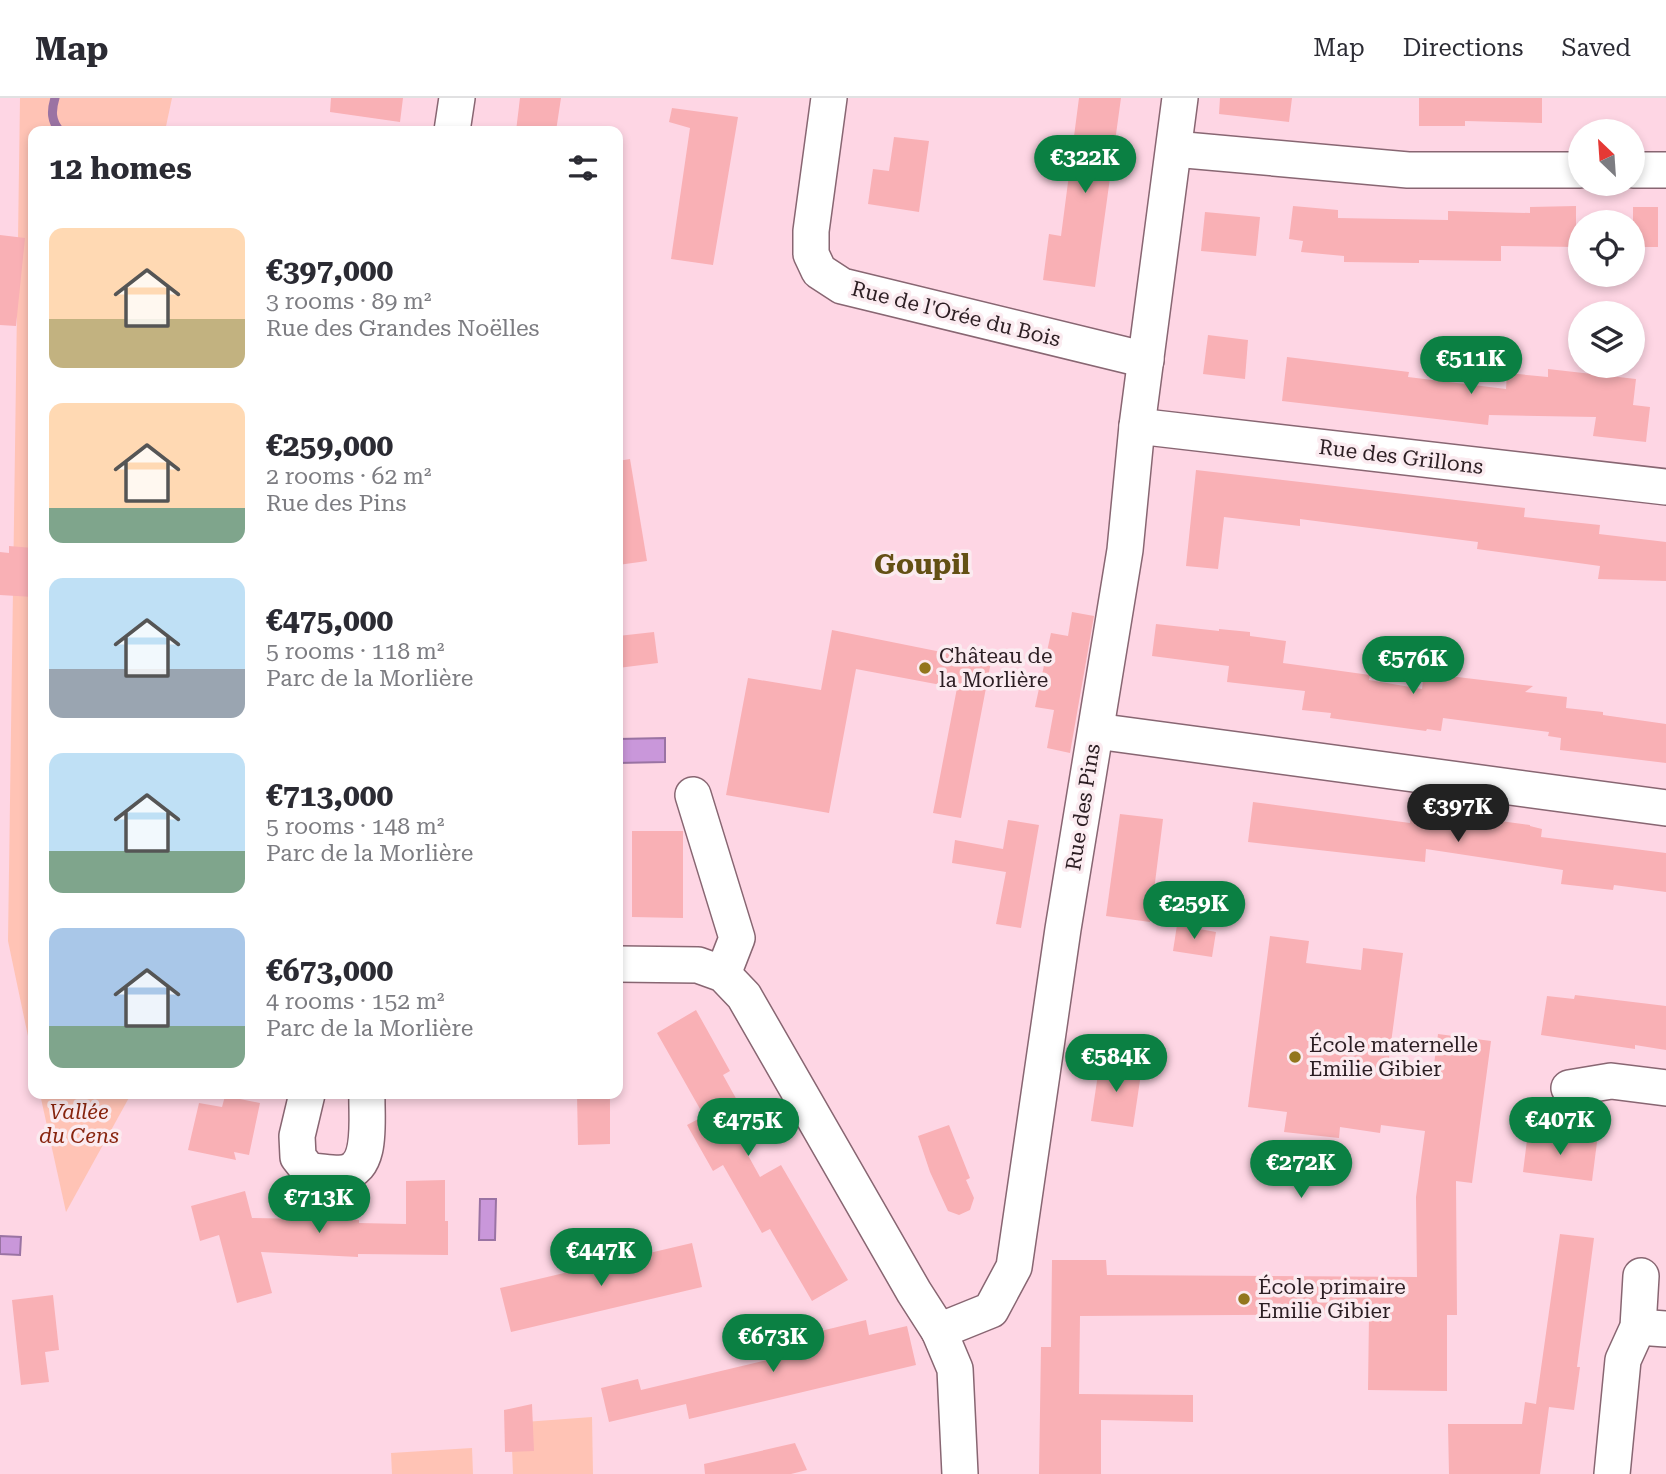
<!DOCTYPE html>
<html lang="en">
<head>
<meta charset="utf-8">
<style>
  :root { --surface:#fff; --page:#f2f2f3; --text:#2b2b33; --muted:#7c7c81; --line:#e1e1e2; --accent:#0b8043 }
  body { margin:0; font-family:"Roboto Serif",serif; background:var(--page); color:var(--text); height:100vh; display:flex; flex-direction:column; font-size:26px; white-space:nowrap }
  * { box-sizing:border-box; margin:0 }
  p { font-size:23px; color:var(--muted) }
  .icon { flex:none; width:38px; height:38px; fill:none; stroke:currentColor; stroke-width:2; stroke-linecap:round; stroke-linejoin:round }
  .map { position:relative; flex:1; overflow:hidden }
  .details { position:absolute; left:28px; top:28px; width:595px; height:973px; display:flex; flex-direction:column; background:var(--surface); border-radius:14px; box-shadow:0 4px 10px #0003 }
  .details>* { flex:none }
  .needle { width:46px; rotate:335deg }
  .controls { position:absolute; left:1568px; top:21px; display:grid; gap:14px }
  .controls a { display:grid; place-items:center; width:77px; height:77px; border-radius:50%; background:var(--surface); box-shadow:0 4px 10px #0003; font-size:35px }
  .price { position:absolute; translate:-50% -60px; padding:0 16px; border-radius:24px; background:var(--accent); color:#fff; font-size:23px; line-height:46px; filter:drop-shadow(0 2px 4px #0008) }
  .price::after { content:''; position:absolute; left:50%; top:42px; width:21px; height:16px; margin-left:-10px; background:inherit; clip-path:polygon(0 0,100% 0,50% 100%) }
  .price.selected { background:#222; color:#fff }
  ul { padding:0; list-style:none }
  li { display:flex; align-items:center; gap:21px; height:175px; padding:0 21px }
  li span { display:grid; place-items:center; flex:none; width:196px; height:140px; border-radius:14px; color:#555 }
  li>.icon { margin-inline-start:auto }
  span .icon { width:84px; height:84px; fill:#fffc; stroke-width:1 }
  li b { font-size:30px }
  h2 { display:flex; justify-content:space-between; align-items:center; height:84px; padding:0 21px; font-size:30px }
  header { display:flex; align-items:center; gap:42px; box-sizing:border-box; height:98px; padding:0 35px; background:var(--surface); border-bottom:2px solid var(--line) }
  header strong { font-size:33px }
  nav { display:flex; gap:38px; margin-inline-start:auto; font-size:24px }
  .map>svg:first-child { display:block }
</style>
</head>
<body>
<header>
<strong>Map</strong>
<nav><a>Map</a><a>Directions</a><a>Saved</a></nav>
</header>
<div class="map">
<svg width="1666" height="1376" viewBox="0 0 1666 1376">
  <rect width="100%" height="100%" fill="#fed6e4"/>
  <g fill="#ffc3b5">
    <path d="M 20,0 L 172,0 L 165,33 L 33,33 L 33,962 L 8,843 Z"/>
    <path d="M 40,996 L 131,996 L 66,1114 Z"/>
    <path d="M 592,1319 L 593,1376 L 513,1376 L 511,1325 Z"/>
    <path d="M 472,1350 L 473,1376 L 392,1376 L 391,1355 Z"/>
  </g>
  <g fill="#c997da" stroke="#9a73a3" stroke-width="2">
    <path d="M 665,640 L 665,664 L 618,665 L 618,641 Z"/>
    <path d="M 480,1101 L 496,1101 L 495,1142 L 479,1142 Z"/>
    <path d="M 0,1138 L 21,1139 L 20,1157 L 0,1156 Z"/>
  </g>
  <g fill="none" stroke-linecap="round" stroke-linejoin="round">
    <path stroke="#9a73a3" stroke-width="9" d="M 55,0 C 51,13 51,23 60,33"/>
  </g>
  <g fill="#f9b0b5">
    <path d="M 331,0 L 403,0 L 400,24 L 330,14 Z"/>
    <path d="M 520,0 L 561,0 L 556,33 L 516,33 Z"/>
    <path d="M 1079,0 L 1121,0 L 1095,189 L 1043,182 L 1049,136 L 1061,138 Z"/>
    <path d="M 1220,0 L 1292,0 L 1289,24 L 1219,16 Z"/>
    <path d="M 1419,0 L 1542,0 L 1542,25 L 1465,23 L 1465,28 L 1419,28 Z"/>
    <path d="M 672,10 L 738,19 L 713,167 L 671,161 L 690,30 L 669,24 Z"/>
    <path d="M 894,39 L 929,43 L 919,114 L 868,106 L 873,71 L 889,73 Z"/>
    <path d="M 1293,108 L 1338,112 L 1338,120 L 1448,122 L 1448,113 L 1530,115 L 1530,109 L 1576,108 L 1576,149 L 1501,148 L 1501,163 L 1419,162 L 1419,165 L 1344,164 L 1344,158 L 1301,154 L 1303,143 L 1289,141 Z"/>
    <rect x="1633" y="109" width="25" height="40"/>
    <path d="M 1205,114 L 1260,119 L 1256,158 L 1201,153 Z"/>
    <path d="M 0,137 L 25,140 L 16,228 L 0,227 Z"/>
    <path d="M 1208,237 L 1248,242 L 1245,281 L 1203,276 Z"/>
    <path d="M 1287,259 L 1409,274 L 1408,279 L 1506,291 L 1507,275 L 1548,279 L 1548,271 L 1636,281 L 1633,307 L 1650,309 L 1646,344 L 1593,338 L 1596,319 L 1489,317 L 1488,327 L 1282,303 Z"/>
    <path d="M 630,361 L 647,463 L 618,467 L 618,363 Z"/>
    <path d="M 1196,372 L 1525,410 L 1524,419 L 1600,427 L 1599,436 L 1666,444 L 1666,483 L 1598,481 L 1600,468 L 1477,451 L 1478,444 L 1300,421 L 1300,428 L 1224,419 L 1218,471 L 1186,468 Z"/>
    <path d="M 9,448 L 33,450 L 33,499 L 0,497 L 0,454 L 9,455 Z"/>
    <path d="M 1072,514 L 1094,518 L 1070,655 L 1047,650 L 1054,612 L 1035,609 L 1051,535 L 1068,538 Z"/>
    <path d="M 1156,526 L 1219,533 L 1219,531 L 1250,534 L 1250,538 L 1286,543 L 1283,565 L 1370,577 L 1369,582 L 1422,591 L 1424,575 L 1533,588 L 1525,594 L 1567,599 L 1566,610 L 1603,614 L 1603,617 L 1666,626 L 1666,665 L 1560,652 L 1561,640 L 1548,638 L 1549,634 L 1443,620 L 1441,633 L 1427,631 L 1426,633 L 1330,620 L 1331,615 L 1302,612 L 1305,593 L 1227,584 L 1229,568 L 1152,558 Z"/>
    <path d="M 832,532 L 991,564 L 961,720 L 933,715 L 957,590 L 856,571 L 829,715 L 726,697 L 748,580 L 821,592 Z"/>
    <path d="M 654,534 L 658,565 L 618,570 L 618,538 Z"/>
    <path d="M 1253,704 L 1410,725 L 1412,711 L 1530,727 L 1530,728 L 1542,731 L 1541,739 L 1666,755 L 1666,794 L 1614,787 L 1613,792 L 1561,786 L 1563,772 L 1426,751 L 1425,764 L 1248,744 Z"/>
    <path d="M 1120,716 L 1163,721 L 1150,824 L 1106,818 Z"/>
    <path d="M 1008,722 L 1039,727 L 1021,830 L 996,826 L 1006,774 L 952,765 L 955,742 L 1003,751 Z"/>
    <path d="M 632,733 L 683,733 L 683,820 L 632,819 Z"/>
    <path d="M 1177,827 L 1216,834 L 1212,859 L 1173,853 Z"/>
    <path d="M 1270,838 L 1309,843 L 1306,865 L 1361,872 L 1363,850 L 1403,855 L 1387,975 L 1432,982 L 1438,936 L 1491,943 L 1472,1085 L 1456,1083 L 1457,1217 L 1447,1217 L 1447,1293 L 1368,1292 L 1369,1216 L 1080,1218 L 1079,1296 L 1193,1297 L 1193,1324 L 1101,1322 L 1101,1376 L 1039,1376 L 1041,1249 L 1051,1249 L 1052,1162 L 1106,1162 L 1107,1177 L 1417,1179 L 1416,1099 L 1425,1033 L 1381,1027 L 1380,1035 L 1340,1029 L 1339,1040 L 1284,1034 L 1287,1014 L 1248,1009 Z"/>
    <path d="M 1575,897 L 1666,908 L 1666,952 L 1635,947 L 1635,951 L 1541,937 L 1547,898 L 1574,901 Z"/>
    <path d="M 696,912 L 730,973 L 723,977 L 748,1022 L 733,1030 L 760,1079 L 781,1067 L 848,1182 L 812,1203 L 770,1131 L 762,1135 L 723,1067 L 713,1073 L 687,1027 L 704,1018 L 657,935 Z"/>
    <path d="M 1100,963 L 1142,969 L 1133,1029 L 1091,1023 Z"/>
    <path d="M 577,996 L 610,996 L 610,1046 L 578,1047 Z"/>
    <path d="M 225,998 L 260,1005 L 249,1057 L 234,1054 L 236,1062 L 188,1052 L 199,1005 L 222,1009 Z"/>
    <path d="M 949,1027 L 970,1080 L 966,1082 L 974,1100 L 970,1112 L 959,1117 L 948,1113 L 930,1074 L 918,1038 Z"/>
    <path d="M 1528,1034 L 1597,1044 L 1592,1083 L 1523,1074 Z"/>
    <path d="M 445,1082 L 445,1123 L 448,1123 L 448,1157 L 358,1156 L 358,1159 L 261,1154 L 272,1195 L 237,1205 L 219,1137 L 200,1143 L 191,1108 L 245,1093 L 252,1120 L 359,1122 L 359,1125 L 406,1126 L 406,1083 Z"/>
    <path d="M 1560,1136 L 1594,1140 L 1577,1269 L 1580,1269 L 1574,1312 L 1549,1309 L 1540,1376 L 1449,1376 L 1448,1326 L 1522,1326 L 1525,1304 L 1536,1306 Z"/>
    <path d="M 692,1145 L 702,1189 L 511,1234 L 500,1190 Z"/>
    <path d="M 53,1197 L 59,1252 L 45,1254 L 49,1284 L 21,1287 L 12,1202 Z"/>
    <path d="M 866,1222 L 869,1237 L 907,1228 L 916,1267 L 689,1321 L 686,1306 L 609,1324 L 601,1290 L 638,1281 L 641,1292 L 793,1256 L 792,1240 Z"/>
    <path d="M 532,1306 L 534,1353 L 505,1354 L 504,1312 Z"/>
    <path d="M 795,1345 L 807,1372 L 791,1376 L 705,1376 L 704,1366 Z"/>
  </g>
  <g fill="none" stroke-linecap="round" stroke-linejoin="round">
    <defs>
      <g id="street">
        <path d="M 829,0 L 811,133 L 811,156 L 819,173 L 842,188 L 1146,262"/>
        <path d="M 452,33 L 457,0"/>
        <path d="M 1174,51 L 1408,72 L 1580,72"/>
        <path d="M 1633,72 L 1666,72"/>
        <path d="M 1137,328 L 1666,389"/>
        <path d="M 1096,633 L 1666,710"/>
        <path d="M 693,697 L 737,840 L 723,876"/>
        <path d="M 618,866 L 698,867 L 723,876 L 744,898 L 914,1194 L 939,1233"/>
        <path d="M 1569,990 L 1611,983 L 1666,990"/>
        <path d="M 307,996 L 297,1038 L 298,1059 L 309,1073 C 320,1073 332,1076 343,1075 C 374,1072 366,1019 367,996"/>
        <path d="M 1638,1229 L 1666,1231"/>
        <path d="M 960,1376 L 955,1271 L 939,1233 L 991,1212 L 1014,1169 L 1063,831 L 1125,452 L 1137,328 L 1180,0"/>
        <path d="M 1612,1376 L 1623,1262 L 1638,1229 L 1641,1178"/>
      </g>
    </defs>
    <use href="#street" stroke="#886672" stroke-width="38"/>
    <use href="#street" stroke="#fff" stroke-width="35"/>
  </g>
  <g fill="#92761d" stroke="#fbebf0" stroke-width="2.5">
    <circle cx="925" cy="570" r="7"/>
    <circle cx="1295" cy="959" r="7"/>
    <circle cx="1244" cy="1201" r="7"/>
  </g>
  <g text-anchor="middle" stroke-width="7" stroke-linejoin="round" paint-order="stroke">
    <g font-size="21" fill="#2c1e23" stroke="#fbebf0">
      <text transform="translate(956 216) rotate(14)" y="7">Rue de l'Orée du Bois</text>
      <text transform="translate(1401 359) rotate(7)" y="7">Rue des Grillons</text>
      <text transform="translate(1083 709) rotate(-81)" y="7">Rue des Pins</text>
    </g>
    <g font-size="21" fill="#2c1e23" stroke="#fbebf0" text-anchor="start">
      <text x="939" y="565">Château de<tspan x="939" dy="24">la Morlière</tspan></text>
      <text x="1309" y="954">École maternelle<tspan x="1309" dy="24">Emilie Gibier</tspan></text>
      <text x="1258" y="1196">École primaire<tspan x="1258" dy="24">Emilie Gibier</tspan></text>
    </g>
    <g font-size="21" font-style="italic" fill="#88250f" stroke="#fbebf0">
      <text x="79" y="1021">Vallée<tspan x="79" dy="24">du Cens</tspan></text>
    </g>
    <g font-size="28" font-weight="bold" fill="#635014" stroke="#fbebf0">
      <text x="922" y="476">Goupil</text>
    </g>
  </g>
</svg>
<div class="controls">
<a><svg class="needle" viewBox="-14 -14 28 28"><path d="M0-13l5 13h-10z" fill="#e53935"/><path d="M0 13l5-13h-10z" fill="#7c7c81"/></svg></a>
<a><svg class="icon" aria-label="locate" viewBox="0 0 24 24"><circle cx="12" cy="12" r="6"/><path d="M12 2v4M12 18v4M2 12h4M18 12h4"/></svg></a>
<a><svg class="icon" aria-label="layers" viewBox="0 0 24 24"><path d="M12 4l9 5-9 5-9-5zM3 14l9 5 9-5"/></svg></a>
</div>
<b class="price" style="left:1085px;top:97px">€322K</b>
<b class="price" style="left:1471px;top:298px">€511K</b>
<b class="price" style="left:1413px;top:598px">€576K</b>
<b class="price selected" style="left:1458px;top:746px">€397K</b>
<b class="price" style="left:1194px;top:843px">€259K</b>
<b class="price" style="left:1116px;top:996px">€584K</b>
<b class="price" style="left:1560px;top:1059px">€407K</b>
<b class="price" style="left:748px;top:1060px">€475K</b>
<b class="price" style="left:1301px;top:1102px">€272K</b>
<b class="price" style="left:319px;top:1137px">€713K</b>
<b class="price" style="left:601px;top:1190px">€447K</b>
<b class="price" style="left:773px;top:1276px">€673K</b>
<section class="details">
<h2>12 homes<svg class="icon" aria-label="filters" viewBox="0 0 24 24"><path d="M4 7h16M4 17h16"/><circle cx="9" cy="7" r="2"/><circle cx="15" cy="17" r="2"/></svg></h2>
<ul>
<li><span style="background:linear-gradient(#ffd9b3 65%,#c2b280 0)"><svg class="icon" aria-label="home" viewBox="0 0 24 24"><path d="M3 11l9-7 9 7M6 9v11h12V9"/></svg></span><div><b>€397,000</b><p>3 rooms · 89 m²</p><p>Rue des Grandes Noëlles</p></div></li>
<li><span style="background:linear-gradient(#ffd9b3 75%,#7fa58c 0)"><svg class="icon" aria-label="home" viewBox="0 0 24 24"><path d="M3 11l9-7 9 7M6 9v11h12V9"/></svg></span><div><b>€259,000</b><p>2 rooms · 62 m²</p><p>Rue des Pins</p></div></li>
<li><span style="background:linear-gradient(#bfe0f5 65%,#9aa5b1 0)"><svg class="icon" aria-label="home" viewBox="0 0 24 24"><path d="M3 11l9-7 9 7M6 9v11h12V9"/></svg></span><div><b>€475,000</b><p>5 rooms · 118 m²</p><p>Parc de la Morlière</p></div></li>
<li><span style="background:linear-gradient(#bfe0f5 70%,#7fa58c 0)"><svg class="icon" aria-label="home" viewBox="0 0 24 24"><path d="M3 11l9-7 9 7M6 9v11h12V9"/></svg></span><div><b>€713,000</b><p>5 rooms · 148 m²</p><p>Parc de la Morlière</p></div></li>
<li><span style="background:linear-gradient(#a9c7e8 70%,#7fa58c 0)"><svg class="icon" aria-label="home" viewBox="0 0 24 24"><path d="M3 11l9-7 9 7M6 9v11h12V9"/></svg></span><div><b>€673,000</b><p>4 rooms · 152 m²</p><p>Parc de la Morlière</p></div></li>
</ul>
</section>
</div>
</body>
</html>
